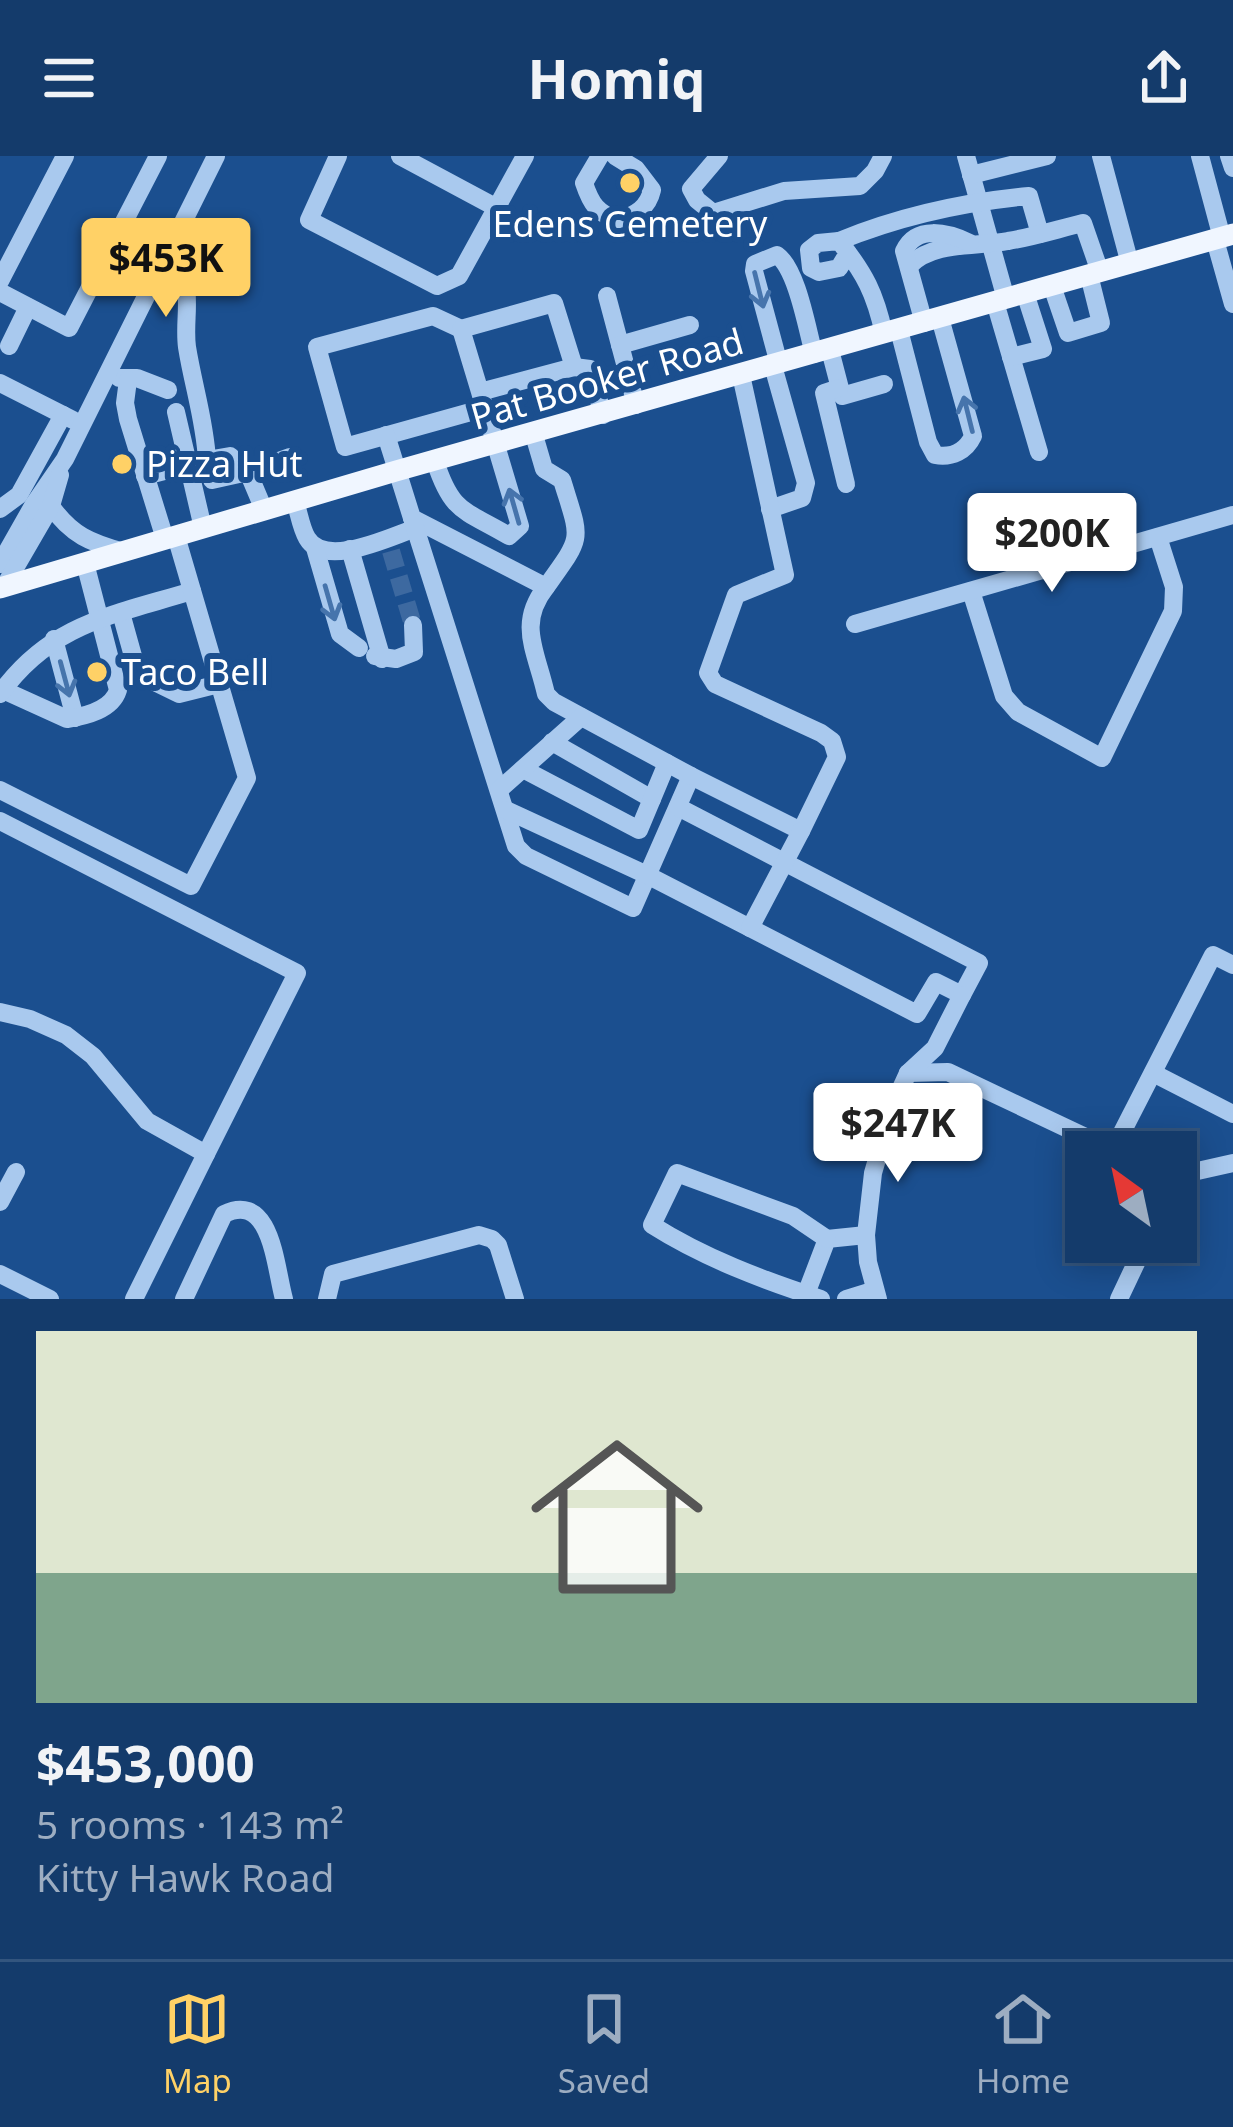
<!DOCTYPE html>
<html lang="en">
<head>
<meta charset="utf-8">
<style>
  :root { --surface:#143b6b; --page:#1d4271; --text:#f1f3f6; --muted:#9dadc1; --line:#33557e; --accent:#ffd166 }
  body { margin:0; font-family:"Noto Sans",sans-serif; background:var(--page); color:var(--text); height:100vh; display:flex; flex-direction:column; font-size:45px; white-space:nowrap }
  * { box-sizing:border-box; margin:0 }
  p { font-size:39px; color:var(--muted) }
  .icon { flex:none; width:66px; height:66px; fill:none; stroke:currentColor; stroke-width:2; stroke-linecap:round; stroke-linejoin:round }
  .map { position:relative; height:1143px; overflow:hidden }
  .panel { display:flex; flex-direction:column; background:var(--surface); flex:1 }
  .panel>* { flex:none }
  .needle { width:78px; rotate:327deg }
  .controls { position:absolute; left:1065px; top:975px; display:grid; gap:24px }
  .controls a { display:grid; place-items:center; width:132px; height:132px; border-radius:0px; background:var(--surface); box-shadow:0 6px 30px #0003,0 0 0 3px var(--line); font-size:60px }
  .price { position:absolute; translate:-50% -102px; padding:0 27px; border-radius:12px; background:#fff; color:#222; font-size:39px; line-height:78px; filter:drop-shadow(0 3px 6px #0008) }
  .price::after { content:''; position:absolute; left:50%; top:72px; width:36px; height:27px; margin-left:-18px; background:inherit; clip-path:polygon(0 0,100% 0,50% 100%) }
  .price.selected { background:var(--accent); color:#111 }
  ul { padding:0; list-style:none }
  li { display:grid; align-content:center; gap:24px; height:636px; padding:0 36px }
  li span { display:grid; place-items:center; height:372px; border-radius:0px; color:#555 }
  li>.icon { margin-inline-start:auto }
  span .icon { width:216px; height:216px; fill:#fffc; stroke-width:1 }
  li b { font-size:51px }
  header { display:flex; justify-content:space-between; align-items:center; height:156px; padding:0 36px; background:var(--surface); font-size:54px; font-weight:700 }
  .tab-bar { display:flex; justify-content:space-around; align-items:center; height:168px; border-top:3px solid var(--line); background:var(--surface); font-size:33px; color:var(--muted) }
  .tab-bar a { display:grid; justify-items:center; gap:6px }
  .tab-bar .selected { color:var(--accent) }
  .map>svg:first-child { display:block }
</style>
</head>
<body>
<header><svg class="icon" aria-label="menu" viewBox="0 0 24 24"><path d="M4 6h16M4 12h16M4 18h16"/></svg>Homiq<svg class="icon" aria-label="share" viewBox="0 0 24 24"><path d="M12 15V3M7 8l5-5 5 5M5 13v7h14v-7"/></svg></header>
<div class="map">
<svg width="1233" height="1143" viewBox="0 0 1233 1143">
  <rect width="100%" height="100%" fill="#1b4f8f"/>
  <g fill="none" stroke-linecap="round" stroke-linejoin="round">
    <path stroke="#3d69a0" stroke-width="18" stroke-dasharray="18 9" stroke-linecap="butt" d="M 391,395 L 413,469"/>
    <g stroke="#a9c9ee" stroke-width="18">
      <path d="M 338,0 L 309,64 L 437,130 L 459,120 L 525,0"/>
      <path d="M 400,0 L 497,52"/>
      <path d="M 600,0 L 584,27 C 591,48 597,57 619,65 C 636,58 648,52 652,34 L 636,13 L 615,0"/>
      <path d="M 719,0 L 691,33 L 697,44 L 713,57 L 784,35 L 860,30 L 875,15 L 883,0"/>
      <path d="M 966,0 L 1006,143"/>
      <path d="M 1101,0 L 1130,108"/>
      <path d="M 1200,0 L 1222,82"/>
      <path d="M 1229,0 L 1233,12"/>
      <path d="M 971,19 L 1047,0"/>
      <path d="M 1215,84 L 1233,148"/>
      <path d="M 839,85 C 900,60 964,46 1029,40 L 1040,78"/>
      <path d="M 848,97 L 839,112 L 819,116 L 811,112 L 809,94 L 818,87 L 839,85 C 865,118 875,137 884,178"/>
      <path d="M 909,110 C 933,85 976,91 1008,85 C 1033,81 1058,73 1083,67 L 1100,116"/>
      <path d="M 0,125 L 65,0"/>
      <path d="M 1052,130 L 1068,177 L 1101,167 L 1089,119"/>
      <path d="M 0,136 L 69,172 L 158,0"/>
      <path d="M 607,140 L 636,249"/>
      <path d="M 995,146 L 1039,296"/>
      <path d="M 924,167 L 904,95 C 916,69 947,76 970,87"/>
      <path d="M 461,173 L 433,160 L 317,191 L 345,291 L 485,252"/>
      <path d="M 899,174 L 928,286 L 935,299 C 952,302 966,295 973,280 L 940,162"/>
      <path d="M 620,189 L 690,169"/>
      <path d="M 9,190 L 28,151"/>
      <path d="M 830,194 L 842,240 L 884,228"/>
      <path d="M 1011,201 L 1043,193 L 1025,137"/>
      <path d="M 779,208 L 754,115 L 755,108 L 777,99 C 797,113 807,173 814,198"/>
      <path d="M 574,211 L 590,213 L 603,259"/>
      <path d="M 119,222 L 137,222 L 168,234"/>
      <path d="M 128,224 L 125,247 L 128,263 L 165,383"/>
      <path d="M 0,227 L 73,264"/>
      <path d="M 839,232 L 824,237 L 846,328"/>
      <path d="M 176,256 L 203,372"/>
      <path d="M 386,279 L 412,362 L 546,431 C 584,378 581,386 562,324 L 544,313 L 534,279"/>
      <path d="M 435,305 C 452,357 463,353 509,380 L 520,370 L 480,236 L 574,211 L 554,147 L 461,173 L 480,236"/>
      <path d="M 145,320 L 207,304 L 212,324 L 248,316 L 230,300 L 207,304 C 205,265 193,229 187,191 C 184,169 190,147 185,125 L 162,110"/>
      <path d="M 295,345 C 299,357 301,372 307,382 C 325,413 389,381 416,372"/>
      <path d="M 51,350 C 71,379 91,387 124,396"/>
      <path d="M 0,353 L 19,339 L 63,259"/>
      <path d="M 770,353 L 802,342 L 806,327 L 773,210"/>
      <path d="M 264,354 L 248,316 L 290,301"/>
      <path d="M 412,362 L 516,690 L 526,700 L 633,752 L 691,620 L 801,675 L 837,601 L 832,585 L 821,577 L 715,528 L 708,517 L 736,439 L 785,419 L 741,219"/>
      <path d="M 315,392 L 340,478 L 359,492"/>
      <path d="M 350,393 L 382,503"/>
      <path d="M 0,408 L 34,348 L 65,303 L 216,0"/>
      <path d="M 4,431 L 51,350 L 60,319"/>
      <path d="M 546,431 C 517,468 536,494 546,538 L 554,546 L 691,620"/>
      <path d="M 971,435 L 1004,540 L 1018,556 L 1102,602 L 1173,455 L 1174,431 L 1158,381"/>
      <path d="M 121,457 L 138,518 L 179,538 L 219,528"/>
      <path d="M 855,468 L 1233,359"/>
      <path d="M 54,483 L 75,562"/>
      <path d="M 375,500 L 396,503 L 414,496 L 413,469"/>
      <path d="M 3,534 L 67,563 C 86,560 112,554 118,534 L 85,407"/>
      <path d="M 0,538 C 51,467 114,459 192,435"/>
      <path d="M 552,586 L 652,643"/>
      <path d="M 523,613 L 639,674 L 667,607"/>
      <path d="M 0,634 L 191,730 L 247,622 L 176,380"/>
      <path d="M 499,634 L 581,561"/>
      <path d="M 506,654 L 647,719 L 917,858 L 936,826 L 962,839 L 979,807 L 678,651"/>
      <path d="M 0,665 L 297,817 L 206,998"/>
      <path d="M 750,772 L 801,675"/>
      <path d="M 0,856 L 30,863 L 66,879 L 93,900 L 147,965 L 206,998 L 134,1143"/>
      <path d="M 908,917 L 948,916 L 1117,996"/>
      <path d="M 1153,917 L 1233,958"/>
      <path d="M 1113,994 L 1213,799 L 1233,809"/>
      <path d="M 1176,1025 L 1193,1016 L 1233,1007"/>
      <path d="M 0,1046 L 16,1016"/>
      <path d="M 0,1118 L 50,1143"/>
      <path d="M 806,1138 L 827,1083 L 866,1079"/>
      <path d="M 184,1143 L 224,1058 C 272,1035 275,1111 284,1143"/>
      <path d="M 327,1143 L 333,1118 L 479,1079 L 492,1083 L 498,1089 L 515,1143"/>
      <path d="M 821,1143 C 763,1124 704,1102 652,1069 L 677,1017 L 793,1060 L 827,1083"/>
      <path d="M 846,1143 L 875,1134"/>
      <path d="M 878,1143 L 868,1106 L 866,1079 L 873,1017 L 892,952 L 908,917 L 935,892 L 962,839"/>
      <path d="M 1119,1143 L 1146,1086"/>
    </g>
    <path stroke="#f0f6ff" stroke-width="21" d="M 0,432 L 396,315 L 1233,78"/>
  </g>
  <defs><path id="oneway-shaft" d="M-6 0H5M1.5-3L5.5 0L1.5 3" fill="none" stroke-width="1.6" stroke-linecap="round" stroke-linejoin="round" transform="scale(3)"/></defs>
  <g stroke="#4674ac">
    <use href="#oneway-shaft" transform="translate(759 134) rotate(76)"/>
    <use href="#oneway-shaft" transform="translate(968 258) rotate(-104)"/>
    <use href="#oneway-shaft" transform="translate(514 350) rotate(-106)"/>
    <use href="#oneway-shaft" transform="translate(330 447) rotate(74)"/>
    <use href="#oneway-shaft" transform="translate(65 523) rotate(75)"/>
  </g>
  <g fill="#ffd166" stroke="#1b4f8f" stroke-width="4.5">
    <circle cx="630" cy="27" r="12"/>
    <circle cx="122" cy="308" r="12"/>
    <circle cx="97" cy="516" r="12"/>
  </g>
  <g text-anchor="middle" stroke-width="12" stroke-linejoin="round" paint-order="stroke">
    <g font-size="36" fill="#fff" stroke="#1b4f8f" text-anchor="start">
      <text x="630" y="81" text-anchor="middle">Edens Cemetery</text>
      <text x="146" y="321">Pizza Hut</text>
      <text x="121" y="529">Taco Bell</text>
    </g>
    <g font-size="36" fill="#fff" stroke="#1b4f8f">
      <text transform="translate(607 223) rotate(-16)" y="13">Pat Booker Road</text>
    </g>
  </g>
</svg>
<div class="controls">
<a><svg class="needle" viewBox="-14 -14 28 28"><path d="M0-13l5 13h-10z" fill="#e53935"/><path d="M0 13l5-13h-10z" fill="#9dadc1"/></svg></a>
</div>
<b class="price selected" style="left:166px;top:164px">$453K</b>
<b class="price" style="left:1052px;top:439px">$200K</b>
<b class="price" style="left:898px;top:1029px">$247K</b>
</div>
<section class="panel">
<ul>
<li><span style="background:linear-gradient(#dfe7d0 65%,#7fa58c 0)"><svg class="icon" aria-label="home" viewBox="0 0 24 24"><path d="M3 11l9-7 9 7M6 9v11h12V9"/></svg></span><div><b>$453,000</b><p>5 rooms · 143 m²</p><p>Kitty Hawk Road</p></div></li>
</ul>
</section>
<nav class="tab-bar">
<a class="selected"><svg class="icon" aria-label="map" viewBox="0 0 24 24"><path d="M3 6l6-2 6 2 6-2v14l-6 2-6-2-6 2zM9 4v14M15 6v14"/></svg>Map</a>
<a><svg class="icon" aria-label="saved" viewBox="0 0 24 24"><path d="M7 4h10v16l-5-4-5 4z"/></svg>Saved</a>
<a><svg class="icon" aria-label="home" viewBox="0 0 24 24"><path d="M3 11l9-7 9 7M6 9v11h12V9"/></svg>Home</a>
</nav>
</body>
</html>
